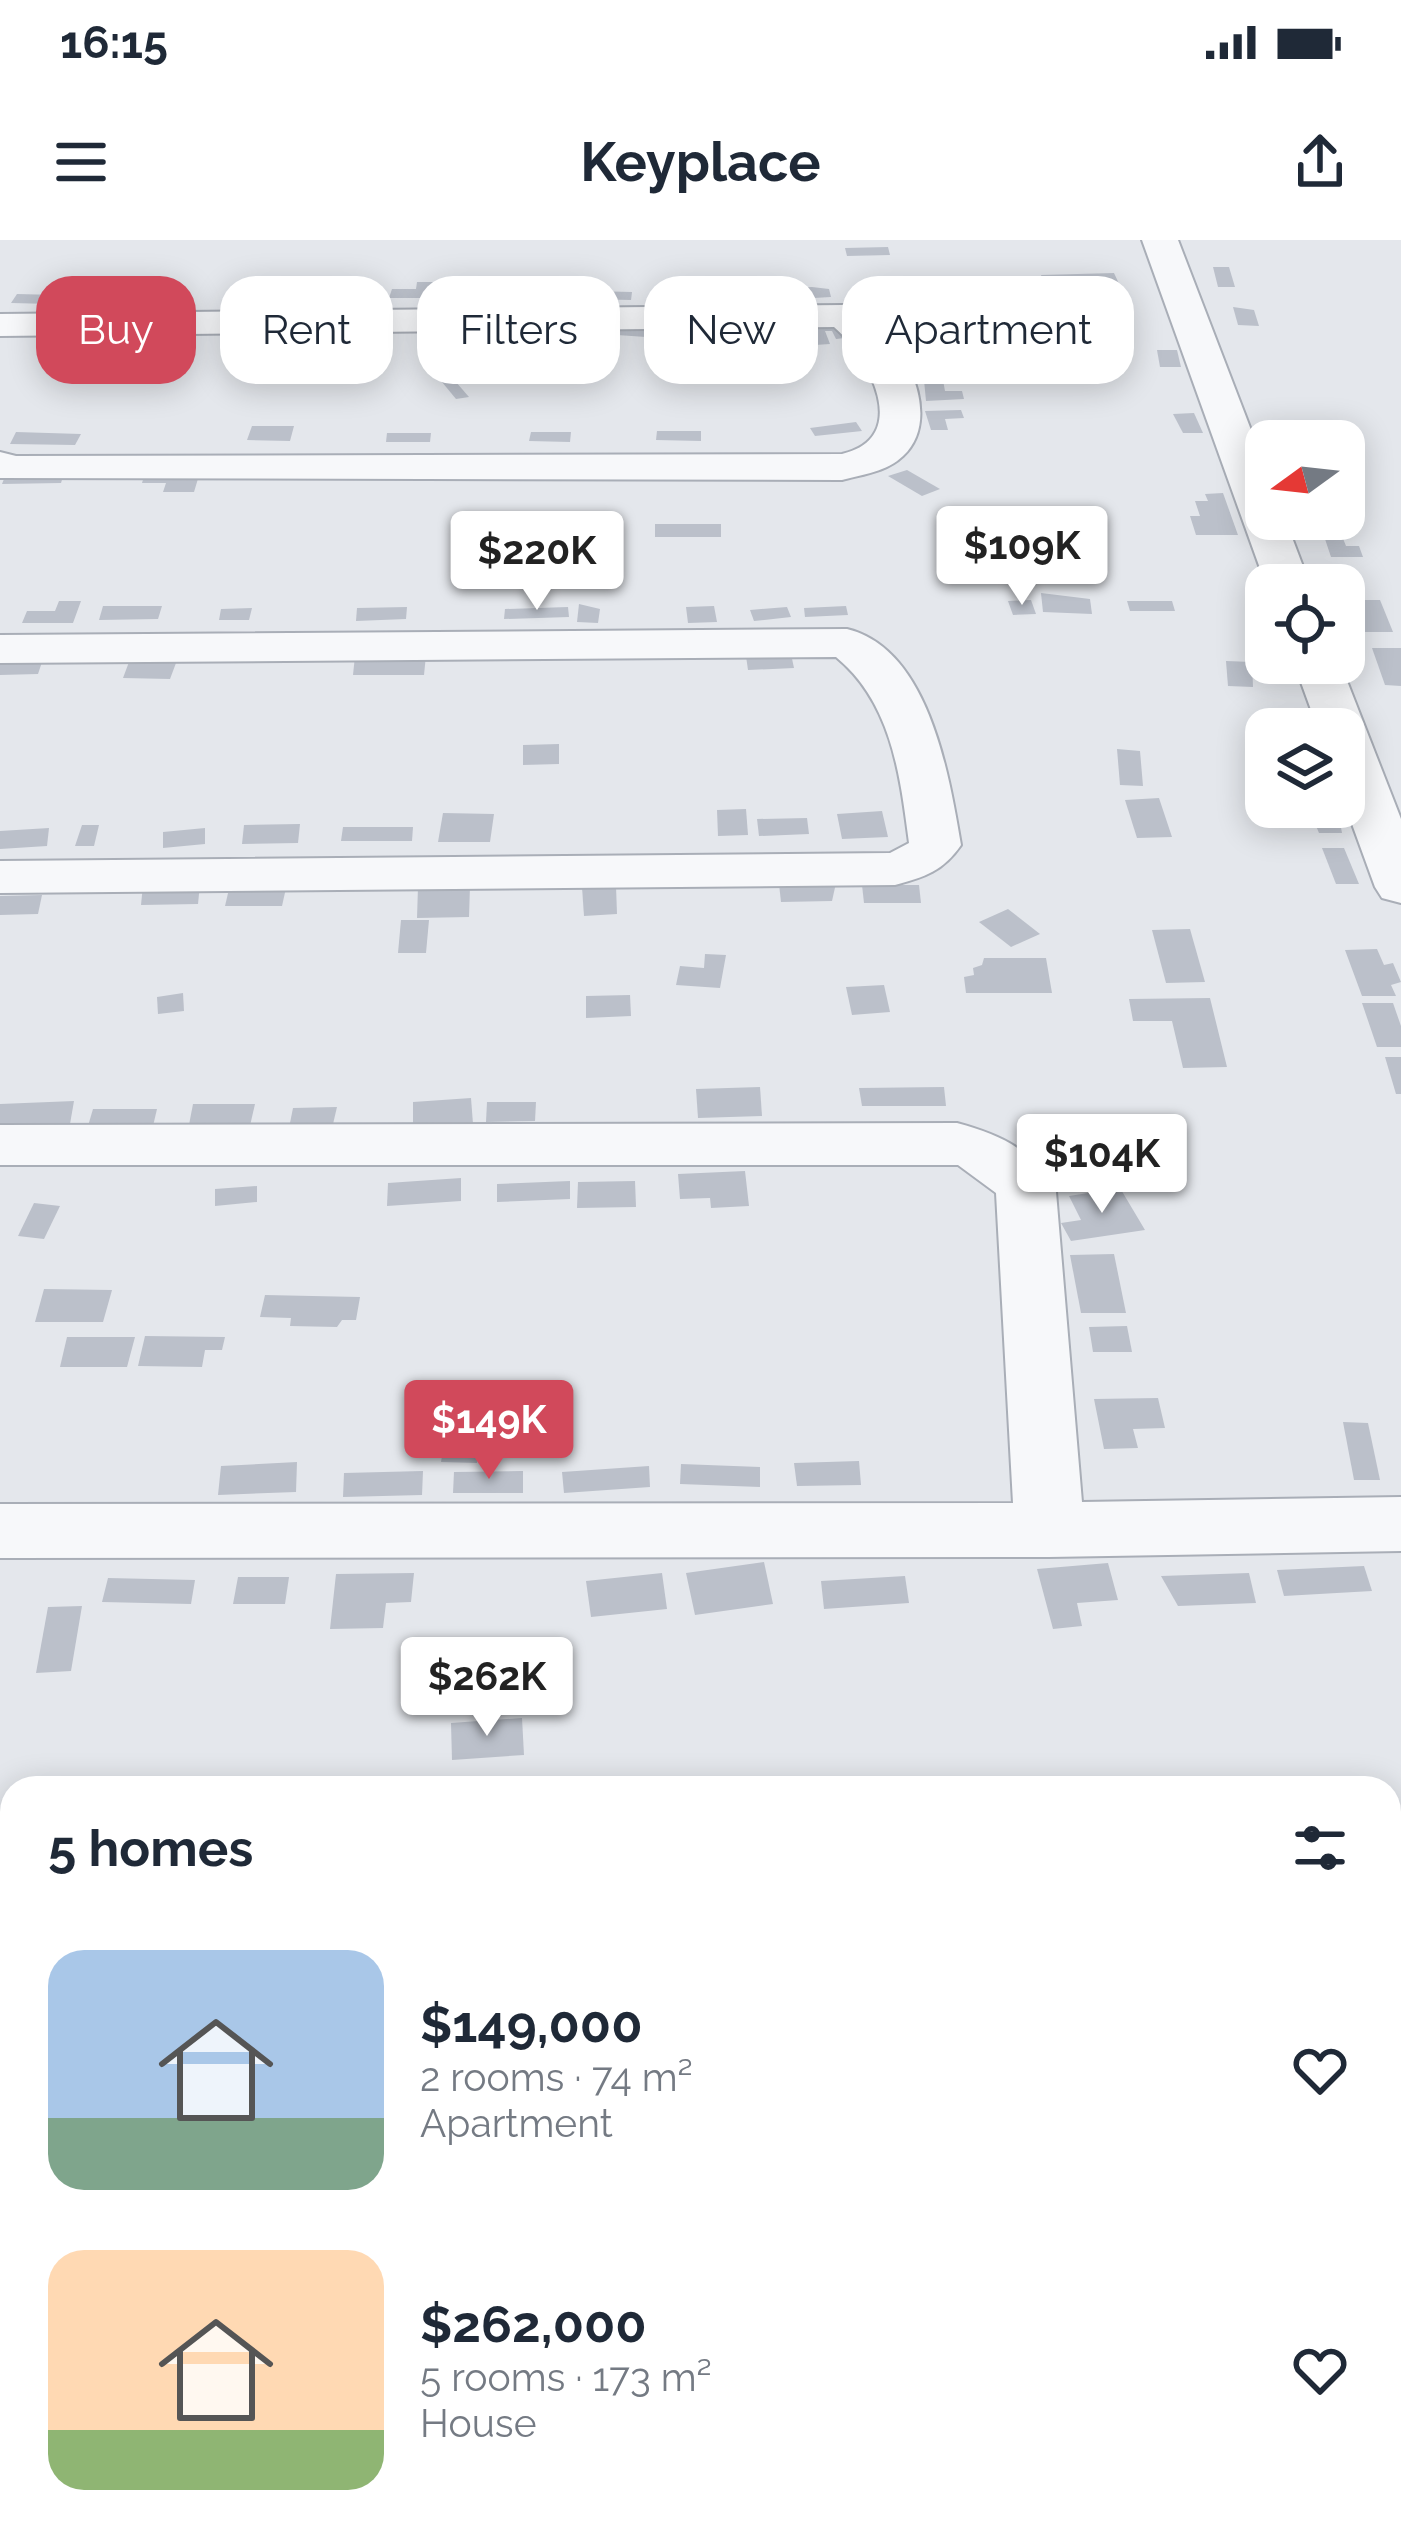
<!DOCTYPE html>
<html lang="en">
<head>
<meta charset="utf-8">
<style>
  :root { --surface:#fff; --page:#f2f2f3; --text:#1f2937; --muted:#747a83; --accent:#d1495b }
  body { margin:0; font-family:Raleway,sans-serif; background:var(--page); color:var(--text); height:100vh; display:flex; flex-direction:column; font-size:45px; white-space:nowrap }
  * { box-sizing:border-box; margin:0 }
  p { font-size:39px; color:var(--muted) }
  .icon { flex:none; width:66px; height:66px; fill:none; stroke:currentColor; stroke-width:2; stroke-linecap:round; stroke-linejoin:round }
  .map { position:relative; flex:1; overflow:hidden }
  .panel { position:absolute; left:0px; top:1536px; width:1401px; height:768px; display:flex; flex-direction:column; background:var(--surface); border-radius:36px 36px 0 0; box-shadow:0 6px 30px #0003 }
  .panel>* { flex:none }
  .top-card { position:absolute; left:36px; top:36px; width:1329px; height:108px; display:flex; gap:24px }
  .needle { width:78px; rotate:255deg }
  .fabs { position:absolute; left:1245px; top:180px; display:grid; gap:24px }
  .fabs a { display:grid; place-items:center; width:120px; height:120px; border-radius:24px; background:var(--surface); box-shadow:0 6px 30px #0003; font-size:60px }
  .price { position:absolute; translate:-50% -102px; padding:0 27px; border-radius:12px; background:#fff; color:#222; font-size:39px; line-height:78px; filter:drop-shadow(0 3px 6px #0008) }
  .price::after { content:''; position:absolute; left:50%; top:72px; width:36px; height:27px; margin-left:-18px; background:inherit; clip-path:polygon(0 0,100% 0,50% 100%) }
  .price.selected { background:var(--accent); color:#fff }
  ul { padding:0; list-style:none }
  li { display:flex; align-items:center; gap:36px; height:300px; padding:0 48px }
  li span { display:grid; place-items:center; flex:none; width:336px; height:240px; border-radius:36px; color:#555 }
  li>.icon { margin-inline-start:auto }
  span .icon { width:144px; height:144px; fill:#fffc; stroke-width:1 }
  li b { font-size:51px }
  h2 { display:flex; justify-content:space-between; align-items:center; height:144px; padding:0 48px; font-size:51px }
  .tag { padding:0 42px; border-radius:36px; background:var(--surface); box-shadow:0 6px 30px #0003; font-size:42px; line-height:108px }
  .tag.selected { background:var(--accent); color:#fff }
  .status { display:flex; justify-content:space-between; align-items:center; height:84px; padding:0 60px; background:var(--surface); direction:ltr }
  .status svg { height:33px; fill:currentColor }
  header { display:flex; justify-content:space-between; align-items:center; height:156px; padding:0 48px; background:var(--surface); font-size:54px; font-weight:700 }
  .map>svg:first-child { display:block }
</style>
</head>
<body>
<div class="status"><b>16:15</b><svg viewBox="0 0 49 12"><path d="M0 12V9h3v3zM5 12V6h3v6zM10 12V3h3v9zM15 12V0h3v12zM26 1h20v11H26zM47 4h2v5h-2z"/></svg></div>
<header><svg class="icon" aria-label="menu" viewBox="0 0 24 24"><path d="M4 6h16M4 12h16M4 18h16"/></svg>Keyplace<svg class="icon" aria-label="share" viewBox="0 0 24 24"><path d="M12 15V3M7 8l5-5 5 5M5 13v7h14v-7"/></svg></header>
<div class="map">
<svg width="1401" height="2304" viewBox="0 0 1401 2304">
  <rect width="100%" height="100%" fill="#e4e7ec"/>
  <g fill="#bbc0ca">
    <path d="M 888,7 L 890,15 L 847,16 L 845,8 Z"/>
    <path d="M 1213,27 L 1229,27 L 1235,47 L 1218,47 Z"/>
    <path d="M 1114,33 L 1121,48 L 1047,50 L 1041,35 Z"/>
    <path d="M 417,42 L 438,42 L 434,58 L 389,58 L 392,49 L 416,49 Z"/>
    <path d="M 1005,43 L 1022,43 L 1027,63 L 1009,63 Z"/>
    <path d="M 735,44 L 735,49 L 754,49 L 755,58 L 717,58 L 717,45 Z"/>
    <path d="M 544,47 L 571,47 L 570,60 L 530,60 L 531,52 L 543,53 Z"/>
    <path d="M 812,47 L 829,49 L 831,57 L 796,59 L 792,48 Z"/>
    <path d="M 590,51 L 632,52 L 631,60 L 588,59 Z"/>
    <path d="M 331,52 L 381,52 L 380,60 L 329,60 Z"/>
    <path d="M 17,54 L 57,55 L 52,64 L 11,63 Z"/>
    <path d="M 1233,67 L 1254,70 L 1259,86 L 1238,85 Z"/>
    <path d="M 588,82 L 647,82 L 646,97 L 588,93 Z"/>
    <path d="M 846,83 L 854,97 L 836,99 L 832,91 L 825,91 L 830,104 L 815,105 L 812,86 Z"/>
    <path d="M 673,84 L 708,84 L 714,102 L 691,102 L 690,93 L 674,93 Z"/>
    <path d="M 1042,89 L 1063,89 L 1066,108 L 1045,108 Z"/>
    <path d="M 1157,110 L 1177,110 L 1181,127 L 1160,127 Z"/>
    <path d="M 951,111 L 953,117 L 936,118 L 939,128 L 922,128 L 918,112 Z"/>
    <path d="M 259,126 L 261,130 L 302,126 L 304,135 L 245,141 L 243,128 Z"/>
    <path d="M 449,134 L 469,157 L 456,159 L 437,136 Z"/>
    <path d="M 924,140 L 943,140 L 945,151 L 962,151 L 964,159 L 926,161 Z"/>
    <path d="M 961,170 L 964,178 L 945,179 L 948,190 L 931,190 L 925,171 Z"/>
    <path d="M 1194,173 L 1203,193 L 1183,193 L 1173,174 Z"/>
    <path d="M 856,182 L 862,191 L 815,196 L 810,188 Z"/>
    <path d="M 252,186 L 294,186 L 290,201 L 247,200 Z"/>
    <path d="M 657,191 L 701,191 L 701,201 L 656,200 Z"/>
    <path d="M 16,192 L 81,194 L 75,205 L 10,204 Z"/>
    <path d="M 531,192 L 571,192 L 570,202 L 529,201 Z"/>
    <path d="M 387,193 L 431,193 L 430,202 L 386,202 Z"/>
    <path d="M 907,230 L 940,249 L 922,256 L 888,236 Z"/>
    <path d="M 200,232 L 194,252 L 163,252 L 166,243 L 142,243 L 145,233 Z"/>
    <path d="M 64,233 L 61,243 L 2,244 L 6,234 Z"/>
    <path d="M 1223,253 L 1238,295 L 1196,295 L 1190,276 L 1200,276 L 1195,261 L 1208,261 L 1205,254 Z"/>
    <path d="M 1074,268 L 1081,292 L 1030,293 L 1026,280 L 1055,280 L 1052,269 Z"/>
    <rect x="655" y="284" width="66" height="13"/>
    <path d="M 1324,296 L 1342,296 L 1346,306 L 1359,306 L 1363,317 L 1331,317 Z"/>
    <path d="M 1041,353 L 1090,359 L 1092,374 L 1043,372 Z"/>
    <path d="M 1031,360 L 1036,374 L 1013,375 L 1008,361 Z"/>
    <path d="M 1346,360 L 1380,360 L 1393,392 L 1358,392 Z"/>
    <path d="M 59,361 L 81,361 L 73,383 L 22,383 L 27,371 L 55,371 Z"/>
    <path d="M 1127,361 L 1172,361 L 1175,371 L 1130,371 Z"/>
    <path d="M 579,364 L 600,369 L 598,383 L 577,382 Z"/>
    <path d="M 103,366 L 162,366 L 158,379 L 99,380 Z"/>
    <path d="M 714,366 L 717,382 L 688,383 L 686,367 Z"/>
    <path d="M 846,366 L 848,375 L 805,377 L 804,368 Z"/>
    <path d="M 407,367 L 406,379 L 356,381 L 357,368 Z"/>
    <path d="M 568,367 L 569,377 L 504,379 L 505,369 Z"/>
    <path d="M 787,367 L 791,377 L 754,381 L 750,370 Z"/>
    <path d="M 252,368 L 249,380 L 219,380 L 221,369 Z"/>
    <path d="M 1372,408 L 1401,408 L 1401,446 L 1385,445 Z"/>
    <path d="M 791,414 L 794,428 L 748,430 L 746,416 Z"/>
    <path d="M 426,415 L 424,435 L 353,435 L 355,416 Z"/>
    <path d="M 1226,421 L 1252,422 L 1253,447 L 1228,446 Z"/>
    <path d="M 0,422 L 42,422 L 38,434 L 0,435 Z"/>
    <path d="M 129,422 L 176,423 L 170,439 L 123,438 Z"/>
    <path d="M 559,504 L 559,524 L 523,525 L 523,505 Z"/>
    <path d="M 1117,509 L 1140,511 L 1143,546 L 1120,545 Z"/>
    <path d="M 1159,558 L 1172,597 L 1137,598 L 1125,560 Z"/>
    <path d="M 1308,567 L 1337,567 L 1342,593 L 1319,593 Z"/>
    <path d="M 746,569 L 748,595 L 718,596 L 717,570 Z"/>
    <path d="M 882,571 L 888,597 L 842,599 L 837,574 Z"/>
    <path d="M 443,573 L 494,574 L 490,602 L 438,602 Z"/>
    <path d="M 807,578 L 809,594 L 759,596 L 757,579 Z"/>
    <path d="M 300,584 L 298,603 L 242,604 L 244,585 Z"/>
    <path d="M 82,585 L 99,585 L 94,606 L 75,606 Z"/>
    <path d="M 343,587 L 413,587 L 412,601 L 341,601 Z"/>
    <path d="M 49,588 L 47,606 L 0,609 L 0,591 Z"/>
    <path d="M 205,588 L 205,604 L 163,608 L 163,592 Z"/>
    <path d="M 1322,608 L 1344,608 L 1359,644 L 1336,644 Z"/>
    <path d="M 836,643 L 832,661 L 781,662 L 779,644 Z"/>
    <path d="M 200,644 L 198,664 L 141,665 L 143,645 Z"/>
    <path d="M 862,645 L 919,645 L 921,663 L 864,663 Z"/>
    <path d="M 470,646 L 469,677 L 417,678 L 418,647 Z"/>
    <path d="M 616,646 L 617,674 L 584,676 L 582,647 Z"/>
    <path d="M 286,648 L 282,666 L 225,666 L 229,649 Z"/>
    <path d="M 42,655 L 38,674 L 0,675 L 0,656 Z"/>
    <path d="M 1008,669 L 1040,694 L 1011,707 L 979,682 Z"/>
    <path d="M 401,680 L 429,680 L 426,713 L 398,713 Z"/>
    <path d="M 1190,689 L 1205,742 L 1166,743 L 1152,690 Z"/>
    <path d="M 1377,709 L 1384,725 L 1393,723 L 1401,742 L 1391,745 L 1396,756 L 1362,756 L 1345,710 Z"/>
    <path d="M 705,714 L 726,715 L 720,748 L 676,745 L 680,726 L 704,728 Z"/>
    <path d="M 984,718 L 1046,718 L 1052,753 L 966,753 L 964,737 L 974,735 L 973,728 L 982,725 Z"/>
    <path d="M 884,745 L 890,772 L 852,775 L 846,747 Z"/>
    <path d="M 183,753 L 184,771 L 158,774 L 157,757 Z"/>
    <path d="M 630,755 L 631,776 L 586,778 L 586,756 Z"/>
    <path d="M 1210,758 L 1227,827 L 1183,828 L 1172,781 L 1133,781 L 1129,759 Z"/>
    <path d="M 1362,763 L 1393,763 L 1401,786 L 1401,807 L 1377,807 Z"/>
    <path d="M 1385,817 L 1401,817 L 1401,854 L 1396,854 Z"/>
    <path d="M 760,847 L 762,876 L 698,878 L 696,849 Z"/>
    <path d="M 944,847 L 946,866 L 862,866 L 859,848 Z"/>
    <path d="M 471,858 L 473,884 L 413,888 L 413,862 Z"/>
    <path d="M 74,861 L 70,884 L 0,887 L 0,864 Z"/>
    <path d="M 487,862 L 536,862 L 535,881 L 486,882 Z"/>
    <path d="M 193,864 L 255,864 L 249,890 L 188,890 Z"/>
    <path d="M 337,867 L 333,884 L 290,883 L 293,868 Z"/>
    <path d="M 93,869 L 157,869 L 153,886 L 88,886 Z"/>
    <path d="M 1142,881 L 1173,930 L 1137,937 L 1106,888 Z"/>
    <path d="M 745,931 L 749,966 L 711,968 L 710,958 L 680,959 L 678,934 Z"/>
    <path d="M 461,938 L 461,961 L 387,966 L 388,943 Z"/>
    <path d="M 570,941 L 570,959 L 497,962 L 497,944 Z"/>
    <path d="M 635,941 L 636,967 L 577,968 L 578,942 Z"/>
    <path d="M 257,946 L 257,962 L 215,966 L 215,949 Z"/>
    <path d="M 1120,948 L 1145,990 L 1071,1001 L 1061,983 L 1081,980 L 1069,956 Z"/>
    <path d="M 34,963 L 60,966 L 44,999 L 18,996 Z"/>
    <path d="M 1114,1014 L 1126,1073 L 1081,1073 L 1070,1015 Z"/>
    <path d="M 44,1049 L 112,1050 L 103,1082 L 35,1082 Z"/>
    <path d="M 265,1055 L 360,1057 L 356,1080 L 342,1080 L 337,1087 L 290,1086 L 291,1078 L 260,1077 Z"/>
    <path d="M 1127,1086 L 1132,1112 L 1093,1112 L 1089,1087 Z"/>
    <path d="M 145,1096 L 225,1097 L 222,1110 L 205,1110 L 202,1127 L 138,1126 Z"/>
    <path d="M 67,1097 L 135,1097 L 127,1127 L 60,1127 Z"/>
    <path d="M 451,1158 L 485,1160 L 477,1223 L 441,1222 Z"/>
    <path d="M 1158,1158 L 1165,1188 L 1133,1189 L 1138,1208 L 1104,1209 L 1094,1159 Z"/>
    <path d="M 1343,1182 L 1368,1183 L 1380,1240 L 1354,1240 Z"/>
    <path d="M 859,1221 L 861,1245 L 797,1246 L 794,1223 Z"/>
    <path d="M 297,1222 L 296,1252 L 218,1255 L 221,1226 Z"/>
    <path d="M 681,1224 L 760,1227 L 760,1247 L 680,1244 Z"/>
    <path d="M 649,1226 L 650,1247 L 564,1253 L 562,1232 Z"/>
    <path d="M 423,1231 L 422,1255 L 343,1257 L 344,1233 Z"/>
    <path d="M 523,1231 L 523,1253 L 453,1253 L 454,1232 Z"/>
    <path d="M 764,1322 L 773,1364 L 695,1375 L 686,1333 Z"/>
    <path d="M 1108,1323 L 1118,1360 L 1077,1363 L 1082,1386 L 1053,1389 L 1037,1329 Z"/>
    <path d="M 1364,1326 L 1372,1351 L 1284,1356 L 1277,1330 Z"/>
    <path d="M 414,1333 L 411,1362 L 386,1363 L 383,1388 L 330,1389 L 336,1334 Z"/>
    <path d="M 662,1333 L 667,1369 L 591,1377 L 586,1341 Z"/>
    <path d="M 1249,1333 L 1256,1363 L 1178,1366 L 1161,1336 Z"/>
    <path d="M 905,1336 L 909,1363 L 824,1369 L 821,1341 Z"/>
    <path d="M 238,1337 L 289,1337 L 285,1364 L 233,1364 Z"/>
    <path d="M 108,1338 L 195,1340 L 191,1364 L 102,1362 Z"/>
    <path d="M 82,1366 L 71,1431 L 36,1433 L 48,1367 Z"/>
    <path d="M 522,1478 L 524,1515 L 452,1520 L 451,1483 Z"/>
    <rect x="1389" y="1736" width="12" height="29"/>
    <rect x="526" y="2292" width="121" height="12"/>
  </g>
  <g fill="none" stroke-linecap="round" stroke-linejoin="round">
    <defs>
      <g id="minor">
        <path d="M 1142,0 L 1178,0 L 1266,229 L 1266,279 L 1285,279 L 1310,345 L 1266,345 Z"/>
        <path d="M 843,65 C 895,78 949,173 903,216 C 886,232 864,234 842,240 L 0,238 L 0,212 L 16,216 L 842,214 C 912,198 870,118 834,87 L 0,96 L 0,74 Z"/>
        <path d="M 847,389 C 929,409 949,535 961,605 C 943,631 925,637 895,645 L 0,653 L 0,621 L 890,613 L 909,603 C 900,535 892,463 836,417 L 0,423 L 0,395 Z"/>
        <path d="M 1294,423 L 1340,423 L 1401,579 L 1401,663 L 1382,658 L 1375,647 L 1344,562 L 1344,489 L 1318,489 Z"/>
        <path d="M 957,883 C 1004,896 1031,909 1056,952 L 1082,1262 L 1401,1257 L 1401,1311 L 1049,1317 L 0,1318 L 0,1264 L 1013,1263 L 996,953 L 958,925 L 0,925 L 0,885 Z"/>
      </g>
    </defs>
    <use href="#minor" stroke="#a9aeb7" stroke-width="4"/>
    <use href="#minor" fill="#f7f8fa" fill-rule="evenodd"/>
  </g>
</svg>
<div class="fabs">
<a><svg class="needle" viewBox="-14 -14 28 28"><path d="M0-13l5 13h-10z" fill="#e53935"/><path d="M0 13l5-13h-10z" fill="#747a83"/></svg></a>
<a><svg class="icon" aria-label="locate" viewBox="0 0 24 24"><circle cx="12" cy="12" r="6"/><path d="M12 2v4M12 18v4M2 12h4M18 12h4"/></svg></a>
<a><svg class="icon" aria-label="layers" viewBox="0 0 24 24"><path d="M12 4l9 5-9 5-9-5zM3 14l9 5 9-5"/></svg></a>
</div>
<b class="price" style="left:1022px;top:368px">$109K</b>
<b class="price" style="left:537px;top:373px">$220K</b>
<b class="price" style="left:1102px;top:976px">$104K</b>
<b class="price selected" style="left:489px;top:1242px">$149K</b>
<b class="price" style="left:487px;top:1499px">$262K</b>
<div class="top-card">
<a class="tag selected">Buy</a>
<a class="tag">Rent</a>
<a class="tag">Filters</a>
<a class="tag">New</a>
<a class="tag">Apartment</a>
</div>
<section class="panel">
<h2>5 homes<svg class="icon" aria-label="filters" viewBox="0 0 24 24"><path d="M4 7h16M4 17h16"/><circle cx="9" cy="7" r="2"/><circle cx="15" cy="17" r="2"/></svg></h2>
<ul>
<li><span style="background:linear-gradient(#a9c7e8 70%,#7fa58c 0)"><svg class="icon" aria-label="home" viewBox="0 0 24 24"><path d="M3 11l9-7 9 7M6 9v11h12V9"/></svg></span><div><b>$149,000</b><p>2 rooms · 74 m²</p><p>Apartment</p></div><svg class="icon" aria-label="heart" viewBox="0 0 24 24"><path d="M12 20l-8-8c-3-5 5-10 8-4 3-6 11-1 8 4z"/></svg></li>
<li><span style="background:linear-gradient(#ffd9b3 75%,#8fb573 0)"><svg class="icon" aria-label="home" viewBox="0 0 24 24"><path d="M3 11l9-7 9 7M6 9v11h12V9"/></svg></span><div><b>$262,000</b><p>5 rooms · 173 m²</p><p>House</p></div><svg class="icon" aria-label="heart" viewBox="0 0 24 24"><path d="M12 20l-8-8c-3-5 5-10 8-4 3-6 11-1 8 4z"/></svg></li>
</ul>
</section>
</div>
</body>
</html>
